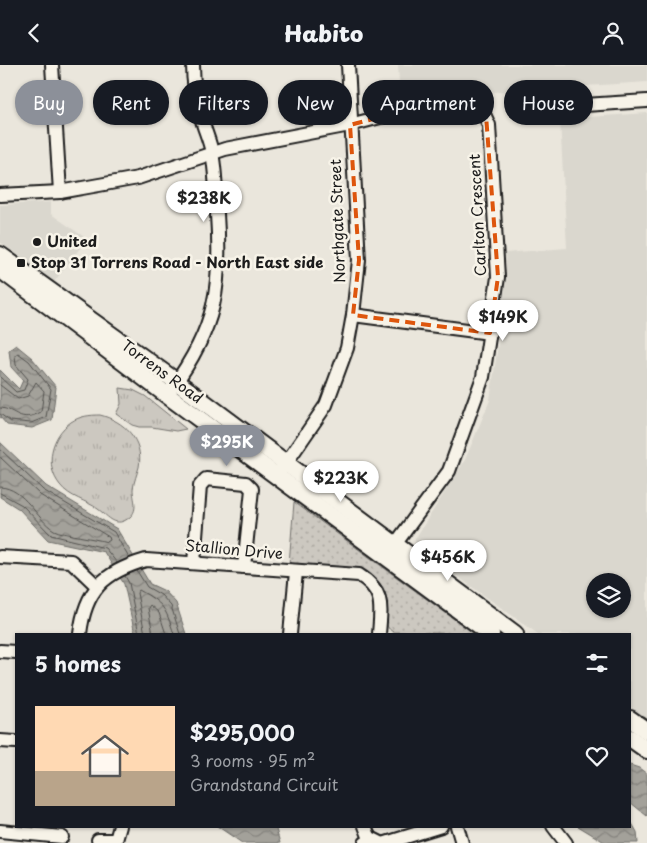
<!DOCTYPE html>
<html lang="en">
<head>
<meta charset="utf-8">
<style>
  :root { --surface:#171b24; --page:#242831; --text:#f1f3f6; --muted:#9ea1a6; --accent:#8c9099 }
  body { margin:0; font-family:"Playpen Sans",sans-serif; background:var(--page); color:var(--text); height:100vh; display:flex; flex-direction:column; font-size:19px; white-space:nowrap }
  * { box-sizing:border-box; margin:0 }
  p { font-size:16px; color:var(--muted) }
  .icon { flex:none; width:28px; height:28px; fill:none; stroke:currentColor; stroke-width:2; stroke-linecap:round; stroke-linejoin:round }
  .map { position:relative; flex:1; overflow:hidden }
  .side { position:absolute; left:15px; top:568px; width:616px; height:195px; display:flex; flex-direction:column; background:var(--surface); border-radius:0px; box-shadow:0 1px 4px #0004 }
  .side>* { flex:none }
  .hud { position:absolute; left:15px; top:15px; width:618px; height:45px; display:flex; gap:10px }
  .buttons { position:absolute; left:586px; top:508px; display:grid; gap:10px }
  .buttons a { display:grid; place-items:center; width:45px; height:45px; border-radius:50%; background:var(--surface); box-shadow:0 1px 4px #0004; font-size:25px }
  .price { position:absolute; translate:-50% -42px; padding:0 11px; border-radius:18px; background:#fff; color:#222; font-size:16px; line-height:32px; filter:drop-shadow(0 1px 2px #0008) }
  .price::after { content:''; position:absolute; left:50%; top:30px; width:15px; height:11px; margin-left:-8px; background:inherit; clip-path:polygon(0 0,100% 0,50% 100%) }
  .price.active { background:var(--accent); color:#fff }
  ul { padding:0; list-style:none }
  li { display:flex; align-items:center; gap:15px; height:125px; padding:0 20px }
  li span { display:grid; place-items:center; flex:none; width:140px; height:100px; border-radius:0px; color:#555 }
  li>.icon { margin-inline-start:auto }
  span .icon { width:60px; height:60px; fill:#fffc; stroke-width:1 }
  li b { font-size:21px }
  h2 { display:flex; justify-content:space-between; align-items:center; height:60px; padding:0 20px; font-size:21px }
  .tag { padding:0 18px; border-radius:22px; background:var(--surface); box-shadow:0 1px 4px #0004; font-size:18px; line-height:45px }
  .tag.active { background:var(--accent); color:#fff }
  header { display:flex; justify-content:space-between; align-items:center; height:65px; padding:0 20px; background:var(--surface); font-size:22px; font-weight:800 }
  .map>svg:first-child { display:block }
</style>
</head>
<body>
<header><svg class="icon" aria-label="back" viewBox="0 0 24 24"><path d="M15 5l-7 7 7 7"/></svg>Habito<svg class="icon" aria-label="person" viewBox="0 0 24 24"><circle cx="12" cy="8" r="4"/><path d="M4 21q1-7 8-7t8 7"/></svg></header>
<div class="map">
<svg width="647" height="778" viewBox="0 0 647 778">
  <defs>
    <pattern id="grass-tufts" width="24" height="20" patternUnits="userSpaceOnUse" patternTransform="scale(1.25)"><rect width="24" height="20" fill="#ccc8c0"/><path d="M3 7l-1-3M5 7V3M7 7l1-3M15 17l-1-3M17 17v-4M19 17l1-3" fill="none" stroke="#afaba4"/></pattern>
    <pattern id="park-dots" width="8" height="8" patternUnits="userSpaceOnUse" patternTransform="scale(1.25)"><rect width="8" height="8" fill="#ccc8c0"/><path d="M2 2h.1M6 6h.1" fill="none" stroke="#afaba4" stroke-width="1.8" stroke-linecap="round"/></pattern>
    <pattern id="water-waves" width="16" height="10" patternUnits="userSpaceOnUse" patternTransform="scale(1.25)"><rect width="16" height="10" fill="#a3a19a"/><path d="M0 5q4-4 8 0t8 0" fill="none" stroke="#84827d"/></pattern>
  </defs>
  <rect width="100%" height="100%" fill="#eae6dc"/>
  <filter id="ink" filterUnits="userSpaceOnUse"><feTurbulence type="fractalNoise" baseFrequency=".02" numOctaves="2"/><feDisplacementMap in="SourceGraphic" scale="10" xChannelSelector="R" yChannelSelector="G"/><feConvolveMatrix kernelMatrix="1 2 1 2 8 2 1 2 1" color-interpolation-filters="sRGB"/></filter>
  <g filter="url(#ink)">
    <g fill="#dad7ce" fill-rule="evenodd">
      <path d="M 398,0 L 647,0 L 647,17 L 400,33 Z"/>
      <path d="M 647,48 L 647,655 L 630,642 L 630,569 L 538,569 L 416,482 L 415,474 L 465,395 L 490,335 L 497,287 L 506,202 L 505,188 L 567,183 L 560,54 ZM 622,516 L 622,544 L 595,544 L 595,516 Z"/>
      <path d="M 51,137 L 51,149 L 87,174 L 54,217 L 0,177 L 0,140 Z"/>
    </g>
    <g fill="url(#grass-tufts)" stroke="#74726e">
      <path d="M 120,323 L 133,325 L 145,331 L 186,364 L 176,366 L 152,362 L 139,362 L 132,360 L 116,349 L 121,339 Z"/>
      <path d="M 100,350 C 124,356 144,375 139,402 C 137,409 134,416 133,424 C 133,434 139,444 130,452 C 116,464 109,452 98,444 C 86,435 70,433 60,420 C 44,400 51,371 71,357 C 80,351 90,350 100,350 Z"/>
    </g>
    <path fill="url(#park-dots)" stroke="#74726e" d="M 294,437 L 473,568 L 473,569 L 393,567 C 382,560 387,551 387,539 C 387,495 318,502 289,499 Z"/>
    <g fill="url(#water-waves)" stroke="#6d6c68">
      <path d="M 16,280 L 32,293 L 56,322 L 52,355 L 32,363 L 7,360 L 0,352 L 0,305 L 19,324 L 23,315 L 11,302 L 9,285 Z"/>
      <path d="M 0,377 L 46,421 L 117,464 L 150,519 L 165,526 L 176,538 L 186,569 L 135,569 L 124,519 L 104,487 L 48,475 L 19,444 L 0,432 Z"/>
      <path d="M 630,700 L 639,703 L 647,709 L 647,751 L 630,737 Z"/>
      <path d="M 630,755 L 637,767 L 638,778 L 606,778 L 578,761 L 630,761 Z"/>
      <path d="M 217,761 L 275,761 L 280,778 L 242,778 Z"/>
    </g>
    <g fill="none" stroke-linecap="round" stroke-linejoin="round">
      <g stroke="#52514e" stroke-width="1">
        <path d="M 0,312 L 16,327 L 24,325 L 28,314 L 16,300 L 15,290 L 18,288 L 29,296 L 51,324 L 46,352 L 31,358 L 10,356 L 0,349"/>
        <path d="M 0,320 L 18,334 L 28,331 L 36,317 L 44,326 L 41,347 C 19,359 17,344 0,343"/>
        <path d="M 0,384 L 43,425 L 114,467 L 129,493"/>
        <path d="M 0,392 L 40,430 L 109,472 L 110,475 L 107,477 C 94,473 64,470 54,465 C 36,454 25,423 0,422"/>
        <path d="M 0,428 L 22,440 L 51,470 L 105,483 L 117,498"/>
        <path d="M 137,506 L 147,522 L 161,530 L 171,541 L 180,569"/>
        <path d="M 125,511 L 129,518 L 139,569"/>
        <path d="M 145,569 L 137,528 L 139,525 C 164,539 165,542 174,569"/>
        <path d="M 153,569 L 148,543 L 150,540 L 159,548 L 166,569"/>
      </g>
      <defs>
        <g id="minor">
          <path d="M 52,0 L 60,127"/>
          <path d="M 522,44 L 647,36"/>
          <path d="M 0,130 L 60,127 L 138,113 L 225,84 L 350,60 L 388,50 L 478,45 L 483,47 L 489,60 L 498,212 L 483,312 L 449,406 L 391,485"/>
          <path d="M 353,250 L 490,268"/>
          <path d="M 172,323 C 216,263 222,222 217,149 C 216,129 216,108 212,88 C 210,76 204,64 201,52 C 196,35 193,18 193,0"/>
          <path d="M 282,404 L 326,340 L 347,283 L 353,250 L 359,195 L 348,0"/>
          <path d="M 0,492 L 71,496 L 97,521"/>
          <path d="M 194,498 L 200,421 L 206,414 L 246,418 L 252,424 L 244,502"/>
          <path d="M 80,569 C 85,525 104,507 146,495 L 359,510 C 385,526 381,542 379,569"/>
          <path d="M 290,569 L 296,507"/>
          <path d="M 0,586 L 16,587"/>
          <path d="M 0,676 L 16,677"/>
          <path d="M 365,761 L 370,774"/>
          <path d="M 457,761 L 462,778"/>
          <path d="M 553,761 L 566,778"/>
          <path d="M 0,766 L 62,772"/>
          <path d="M 98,775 L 116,775 L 120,761"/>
          <path d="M 365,778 L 373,774 L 381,778"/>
          <path d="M 386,778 L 441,761"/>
        </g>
        <g id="major">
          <path d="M 0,190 L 177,317 L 515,569"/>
          <path d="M 0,204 L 167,330 L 491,569"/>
          <path d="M 630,654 L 647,666"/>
          <path d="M 630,673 L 647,685"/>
        </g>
      </defs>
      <use href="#minor" stroke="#1c1c1c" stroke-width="16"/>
      <use href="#major" stroke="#1c1c1c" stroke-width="20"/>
      <use href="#minor" stroke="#f7f3e8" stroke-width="12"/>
      <use href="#major" stroke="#f7f3e8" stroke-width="16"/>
    </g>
  </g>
  <path fill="none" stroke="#de560d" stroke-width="4" stroke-dasharray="10 6" stroke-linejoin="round" d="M 478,45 L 486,50 L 498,212 L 490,268 L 353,250 L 359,195 L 350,60 L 388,50 Z"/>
  <g fill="#1c1c1c" stroke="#f7f3e8" stroke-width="2">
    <circle cx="37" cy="177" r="5"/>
    <rect x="16" y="193" width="10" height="10" rx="2.5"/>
  </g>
  <g text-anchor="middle" stroke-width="5" stroke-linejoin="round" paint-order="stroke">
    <g font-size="15" fill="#1c1c1c" stroke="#f7f3e8">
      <text transform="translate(478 150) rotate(-93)" y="5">Carlton Crescent</text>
      <text transform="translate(338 156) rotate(-92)" y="5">Northgate Street</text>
      <text transform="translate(162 307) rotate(36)" y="5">Torrens Road</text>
      <text transform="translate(234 485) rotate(5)" y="5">Stallion Drive</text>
    </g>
    <g font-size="15" font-weight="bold" fill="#1c1c1c" stroke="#f7f3e8" text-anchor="start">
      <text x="47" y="182">United</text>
      <text x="31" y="203">Stop 31 Torrens Road - North East side</text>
    </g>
  </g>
</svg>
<div class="buttons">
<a><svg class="icon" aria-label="layers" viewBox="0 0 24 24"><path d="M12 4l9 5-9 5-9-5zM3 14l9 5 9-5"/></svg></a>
</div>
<b class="price" style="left:204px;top:158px">$238K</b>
<b class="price" style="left:503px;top:277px">$149K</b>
<b class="price active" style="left:227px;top:402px">$295K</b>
<b class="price" style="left:341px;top:438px">$223K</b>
<b class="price" style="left:448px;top:517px">$456K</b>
<div class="hud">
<a class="tag active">Buy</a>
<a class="tag">Rent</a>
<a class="tag">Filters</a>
<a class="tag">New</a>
<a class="tag">Apartment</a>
<a class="tag">House</a>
</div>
<section class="side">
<h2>5 homes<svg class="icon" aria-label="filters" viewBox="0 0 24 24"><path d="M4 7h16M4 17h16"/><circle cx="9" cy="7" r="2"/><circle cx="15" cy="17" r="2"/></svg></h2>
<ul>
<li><span style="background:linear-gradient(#ffd9b3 65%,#b9a48a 0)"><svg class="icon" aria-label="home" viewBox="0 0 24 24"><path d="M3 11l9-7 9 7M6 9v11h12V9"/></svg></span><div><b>$295,000</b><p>3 rooms · 95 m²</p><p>Grandstand Circuit</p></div><svg class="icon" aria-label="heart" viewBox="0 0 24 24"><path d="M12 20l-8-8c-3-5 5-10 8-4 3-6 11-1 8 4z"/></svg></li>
</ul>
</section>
</div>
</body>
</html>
